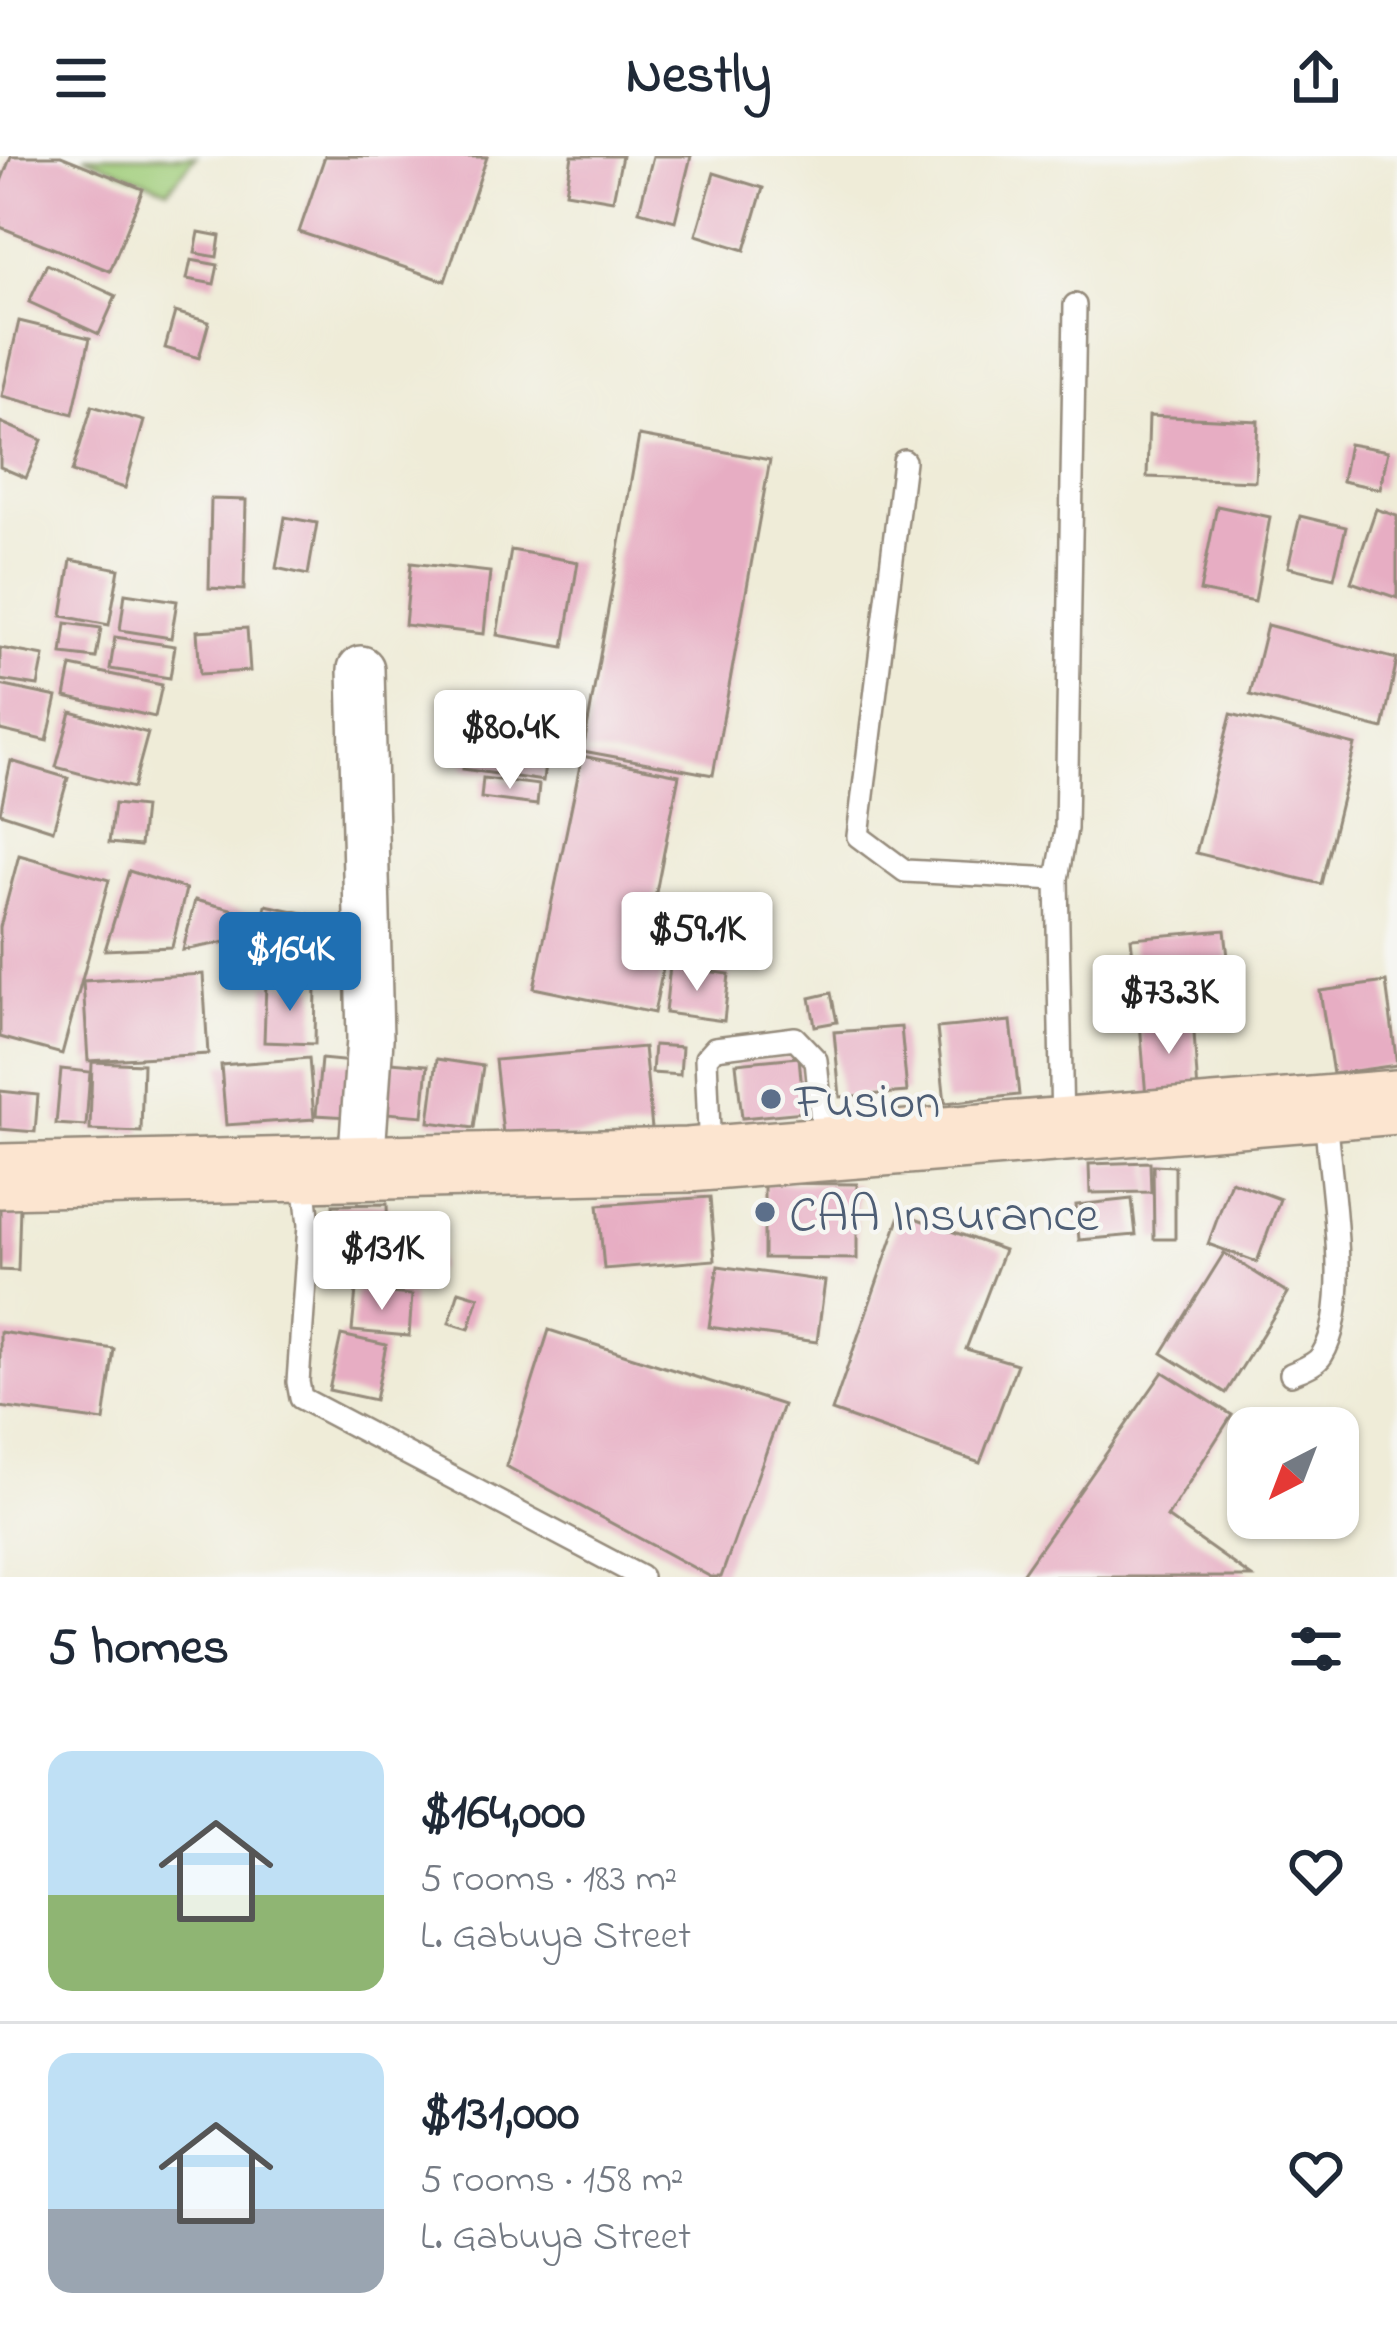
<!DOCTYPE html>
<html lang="en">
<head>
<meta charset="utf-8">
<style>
  :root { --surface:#fff; --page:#f6f6f7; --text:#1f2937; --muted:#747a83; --line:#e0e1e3; --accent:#1f6fb2 }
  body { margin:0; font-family:"Indie Flower",sans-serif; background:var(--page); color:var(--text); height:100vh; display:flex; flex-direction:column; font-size:45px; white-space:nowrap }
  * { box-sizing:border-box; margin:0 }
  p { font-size:39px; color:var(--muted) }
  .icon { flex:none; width:66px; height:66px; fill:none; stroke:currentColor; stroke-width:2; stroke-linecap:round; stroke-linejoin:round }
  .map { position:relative; height:1421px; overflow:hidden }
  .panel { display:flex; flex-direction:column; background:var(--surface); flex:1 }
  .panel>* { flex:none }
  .needle { width:78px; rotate:222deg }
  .controls { position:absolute; left:1227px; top:1251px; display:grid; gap:24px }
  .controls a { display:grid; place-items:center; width:132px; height:132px; border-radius:24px; background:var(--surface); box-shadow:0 3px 9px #0004; font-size:60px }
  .price { position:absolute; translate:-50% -102px; padding:0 27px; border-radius:12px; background:#fff; color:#222; font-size:39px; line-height:78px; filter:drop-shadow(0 3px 6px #0008) }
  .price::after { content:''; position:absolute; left:50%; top:72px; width:36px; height:27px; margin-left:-18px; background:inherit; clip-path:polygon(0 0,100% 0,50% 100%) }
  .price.active { background:var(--accent); color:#fff }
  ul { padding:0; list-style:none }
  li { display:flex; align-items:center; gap:36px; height:300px; padding:0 48px }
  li+li { border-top:3px solid var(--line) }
  li span { display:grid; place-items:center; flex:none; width:336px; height:240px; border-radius:24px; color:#555 }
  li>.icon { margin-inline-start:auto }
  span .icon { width:144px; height:144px; fill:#fffc; stroke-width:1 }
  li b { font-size:51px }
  h2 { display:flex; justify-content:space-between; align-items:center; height:144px; padding:0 48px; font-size:51px }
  header { display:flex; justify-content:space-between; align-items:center; height:156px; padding:0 48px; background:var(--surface); font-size:54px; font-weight:700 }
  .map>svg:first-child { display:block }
</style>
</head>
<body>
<header><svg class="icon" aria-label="menu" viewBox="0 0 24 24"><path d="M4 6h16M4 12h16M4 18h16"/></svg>Nestly<svg class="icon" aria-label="share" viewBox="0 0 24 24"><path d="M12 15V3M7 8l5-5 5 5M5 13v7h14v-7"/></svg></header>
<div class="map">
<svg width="1397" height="1421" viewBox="0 0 1397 1421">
  <rect width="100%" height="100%" fill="#f6f6f2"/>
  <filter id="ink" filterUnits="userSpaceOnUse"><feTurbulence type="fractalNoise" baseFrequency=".00833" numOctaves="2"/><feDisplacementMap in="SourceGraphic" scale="24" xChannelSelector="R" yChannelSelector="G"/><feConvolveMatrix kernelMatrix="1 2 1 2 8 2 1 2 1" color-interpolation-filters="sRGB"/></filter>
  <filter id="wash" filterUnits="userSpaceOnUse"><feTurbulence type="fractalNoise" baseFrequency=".004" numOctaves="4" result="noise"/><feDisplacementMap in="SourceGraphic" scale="48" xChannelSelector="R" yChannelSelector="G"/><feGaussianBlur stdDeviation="2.7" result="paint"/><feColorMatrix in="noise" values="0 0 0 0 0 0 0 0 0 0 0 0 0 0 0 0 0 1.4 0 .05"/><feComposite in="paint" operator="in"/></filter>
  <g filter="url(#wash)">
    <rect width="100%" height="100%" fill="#efecd8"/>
    <path fill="#a0cd7a" stroke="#6e7c4c" stroke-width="3" d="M 84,0 L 196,0 L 168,34 Z"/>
    <g id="blocks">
      <g fill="#e7adc3">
        <path d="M 11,0 L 61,0 L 143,33 L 110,115 L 0,71 L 0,28 Z"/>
        <path d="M 325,0 L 487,1 L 445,125 L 299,76 Z"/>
        <path d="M 572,0 L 622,0 L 613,44 L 566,36 Z"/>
        <path d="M 653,0 L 691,0 L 675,65 L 639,55 Z"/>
        <path d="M 714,17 L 763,32 L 745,94 L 696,79 Z"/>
        <path d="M 199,76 L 220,80 L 217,101 L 195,97 Z"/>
        <path d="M 191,104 L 218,109 L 214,128 L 187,123 Z"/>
        <path d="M 47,108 L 116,140 L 99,178 L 29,146 Z"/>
        <path d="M 175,156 L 209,166 L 199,202 L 165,192 Z"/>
        <path d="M 19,165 L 90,182 L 73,258 L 2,240 Z"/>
        <path d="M 92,250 L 144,265 L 125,332 L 72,316 Z"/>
        <path d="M 1149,260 L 1258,265 L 1255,325 L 1147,321 Z"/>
        <path d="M 0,266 L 42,284 L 26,322 L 0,311 Z"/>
        <path d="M 639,280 L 770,304 L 713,619 L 583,595 Z"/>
        <path d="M 1349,288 L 1388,295 L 1380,333 L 1342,325 Z"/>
        <path d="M 211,343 L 246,344 L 244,434 L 209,432 Z"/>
        <path d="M 1217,350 L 1270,361 L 1255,446 L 1200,435 Z"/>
        <path d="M 1376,353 L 1397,360 L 1397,442 L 1351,426 Z"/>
        <path d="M 1300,360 L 1346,371 L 1334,422 L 1288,411 Z"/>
        <path d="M 285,361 L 317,367 L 308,419 L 276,412 Z"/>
        <path d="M 511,394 L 578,406 L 564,491 L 497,479 Z"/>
        <path d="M 71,404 L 119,413 L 109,469 L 62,460 Z"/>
        <path d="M 411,407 L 490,416 L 484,478 L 405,469 Z"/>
        <path d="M 125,437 L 177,445 L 171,482 L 120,474 Z"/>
        <path d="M 66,467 L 101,472 L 96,502 L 62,498 Z"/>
        <path d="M 1267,469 L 1397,503 L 1383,573 L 1250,539 Z"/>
        <path d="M 247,472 L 250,515 L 200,518 L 197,475 Z"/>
        <path d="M 115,481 L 175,490 L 170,522 L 110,513 Z"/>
        <path d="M 0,492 L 44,500 L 38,530 L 0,524 Z"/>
        <path d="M 71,510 L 162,529 L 155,561 L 65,541 Z"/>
        <path d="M 0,529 L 57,541 L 47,585 L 0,574 Z"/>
        <path d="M 71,556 L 148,577 L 133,632 L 56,611 Z"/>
        <path d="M 1231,558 L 1355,589 L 1321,728 L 1196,697 Z"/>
        <path d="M 468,580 L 547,591 L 543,625 L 463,613 Z"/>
        <path d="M 582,600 L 679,619 L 652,757 L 673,762 L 654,857 L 534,832 Z"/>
        <path d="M 11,605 L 68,622 L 53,674 L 0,657 Z"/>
        <path d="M 483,622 L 539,629 L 537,649 L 481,642 Z"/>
        <path d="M 114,648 L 144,651 L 140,690 L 109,687 Z"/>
        <path d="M 19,699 L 109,724 L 62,898 L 0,881 L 0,771 Z"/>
        <path d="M 129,715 L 186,733 L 172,791 L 105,794 Z"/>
        <path d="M 195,744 L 247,757 L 237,784 L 183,794 Z"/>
        <path d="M 266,749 L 312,759 L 303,804 L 256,794 Z"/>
        <path d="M 1225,774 L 1233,847 L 1139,855 L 1131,782 Z"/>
        <path d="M 670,810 L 729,818 L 724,865 L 665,857 Z"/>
        <path d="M 203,818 L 208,898 L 88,905 L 83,825 Z"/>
        <path d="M 1386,826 L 1397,909 L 1333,918 L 1320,835 Z"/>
        <path d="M 266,828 L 316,830 L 315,888 L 264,886 Z"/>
        <path d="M 831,837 L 837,866 L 815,870 L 810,842 Z"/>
        <path d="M 1193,862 L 1198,937 L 1146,941 L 1140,866 Z"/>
        <path d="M 1011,865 L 1019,939 L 945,947 L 937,872 Z"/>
        <path d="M 901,871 L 907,936 L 840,941 L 834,876 Z"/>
        <path d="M 654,889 L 682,891 L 680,919 L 652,917 Z"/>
        <path d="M 644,891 L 652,973 L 504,987 L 495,904 Z"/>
        <path d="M 799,901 L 804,956 L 742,962 L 736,907 Z"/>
        <path d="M 309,902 L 314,963 L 226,969 L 221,909 Z"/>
        <path d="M 321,903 L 353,906 L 349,961 L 316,959 Z"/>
        <path d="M 437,903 L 483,910 L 474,972 L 429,966 Z"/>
        <path d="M 378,905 L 428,909 L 423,960 L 374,956 Z"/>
        <path d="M 92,906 L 143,908 L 141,976 L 90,974 Z"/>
        <path d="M 61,913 L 90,916 L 86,970 L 56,968 Z"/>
        <path d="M 0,935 L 38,939 L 35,976 L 0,973 Z"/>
        <path d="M 1150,1006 L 1151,1036 L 1090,1037 L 1089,1008 Z"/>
        <path d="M 1153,1009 L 1175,1010 L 1175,1083 L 1154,1083 Z"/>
        <path d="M 1231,1025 L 1280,1043 L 1257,1106 L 1208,1088 Z"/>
        <path d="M 764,1027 L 857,1028 L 857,1103 L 764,1102 Z"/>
        <path d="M 710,1041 L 715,1104 L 604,1113 L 598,1049 Z"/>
        <path d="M 1132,1043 L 1136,1079 L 1079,1084 L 1076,1049 Z"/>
        <path d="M 387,1048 L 389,1116 L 335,1117 L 333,1049 Z"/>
        <path d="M 0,1049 L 20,1050 L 18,1115 L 0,1114 Z"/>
        <path d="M 901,1057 L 1004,1094 L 966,1193 L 1017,1208 L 980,1307 L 832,1255 Z"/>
        <path d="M 434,1061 L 438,1113 L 400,1116 L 396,1063 Z"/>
        <path d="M 1224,1097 L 1288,1137 L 1226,1237 L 1162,1197 Z"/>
        <path d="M 718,1110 L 825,1125 L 817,1186 L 709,1171 Z"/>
        <path d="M 356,1134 L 412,1139 L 409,1180 L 352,1175 Z"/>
        <path d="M 459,1135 L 479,1141 L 469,1173 L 449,1167 Z"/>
        <path d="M 549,1174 L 783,1249 L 721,1421 L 711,1421 L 506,1310 Z"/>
        <path d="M 0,1176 L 114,1193 L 104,1265 L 0,1251 Z"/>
        <path d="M 341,1179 L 386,1189 L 375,1244 L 329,1234 Z"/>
        <path d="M 1163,1216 L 1232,1259 L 1167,1361 L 1252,1421 L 1020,1421 Z"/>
      </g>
    </g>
  </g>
  <g filter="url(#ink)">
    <use href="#blocks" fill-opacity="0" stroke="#958b7b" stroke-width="3"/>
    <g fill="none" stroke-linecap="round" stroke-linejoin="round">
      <defs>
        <g id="lane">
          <path d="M 904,305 L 858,680 L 905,715 L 1057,723"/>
          <path d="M 1062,970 L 1057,723 L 1066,673 L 1075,149"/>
          <path d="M 710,999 L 706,902 L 715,892 L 795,882 L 816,904 L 824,987"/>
          <path d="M 303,1015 L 309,1069 L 298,1226 L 301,1242 L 641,1421"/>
          <path d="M 1291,1218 C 1302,1213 1316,1209 1322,1199 C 1354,1148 1329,1021 1325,959"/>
        </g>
        <path id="street" d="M 361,513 L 370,883 L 361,1011"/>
        <path id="secondary" d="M 0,1020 L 688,1004 L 1397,946"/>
      </defs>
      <use href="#lane" stroke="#958b7b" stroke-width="26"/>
      <use href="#street" stroke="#958b7b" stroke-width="50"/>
      <use href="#secondary" stroke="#958b7b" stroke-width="68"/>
      <use href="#lane" stroke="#fff" stroke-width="21"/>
      <use href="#street" stroke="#fff" stroke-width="45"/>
      <use href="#secondary" stroke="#fce5d0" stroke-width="63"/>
    </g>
  </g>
  <g fill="#5c6f8a" stroke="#f6f6f2" stroke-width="4.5">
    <circle cx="771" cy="943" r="12"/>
    <circle cx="765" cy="1056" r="12"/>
  </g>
  <g text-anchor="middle" stroke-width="9" stroke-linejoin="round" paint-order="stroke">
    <g font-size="51" fill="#4e5e75" stroke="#f6f6f2" text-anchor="start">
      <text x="795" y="961">Fusion</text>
      <text x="789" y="1074">CAA Insurance</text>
    </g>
  </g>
</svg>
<div class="controls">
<a><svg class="needle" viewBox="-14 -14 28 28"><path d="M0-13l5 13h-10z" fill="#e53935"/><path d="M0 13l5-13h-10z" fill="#747a83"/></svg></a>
</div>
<b class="price" style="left:510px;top:636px">$80.4K</b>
<b class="price" style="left:697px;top:838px">$59.1K</b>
<b class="price active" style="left:290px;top:858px">$164K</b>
<b class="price" style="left:1169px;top:901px">$73.3K</b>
<b class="price" style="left:382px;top:1157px">$131K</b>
</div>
<section class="panel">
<h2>5 homes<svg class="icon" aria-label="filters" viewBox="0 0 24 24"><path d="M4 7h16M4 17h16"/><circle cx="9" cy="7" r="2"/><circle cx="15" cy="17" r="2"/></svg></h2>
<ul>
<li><span style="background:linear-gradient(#bfe0f5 60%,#8fb573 0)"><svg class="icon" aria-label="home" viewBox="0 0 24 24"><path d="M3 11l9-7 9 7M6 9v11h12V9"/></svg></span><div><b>$164,000</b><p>5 rooms · 183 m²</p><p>L. Gabuya Street</p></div><svg class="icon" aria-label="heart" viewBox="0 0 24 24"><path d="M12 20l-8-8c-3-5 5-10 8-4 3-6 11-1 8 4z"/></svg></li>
<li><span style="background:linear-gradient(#bfe0f5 65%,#9aa5b1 0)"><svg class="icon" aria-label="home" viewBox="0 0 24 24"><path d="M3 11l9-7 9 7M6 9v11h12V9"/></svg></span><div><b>$131,000</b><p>5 rooms · 158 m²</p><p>L. Gabuya Street</p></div><svg class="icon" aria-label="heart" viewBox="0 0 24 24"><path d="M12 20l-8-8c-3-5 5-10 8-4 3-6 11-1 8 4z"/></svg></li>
</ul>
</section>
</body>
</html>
